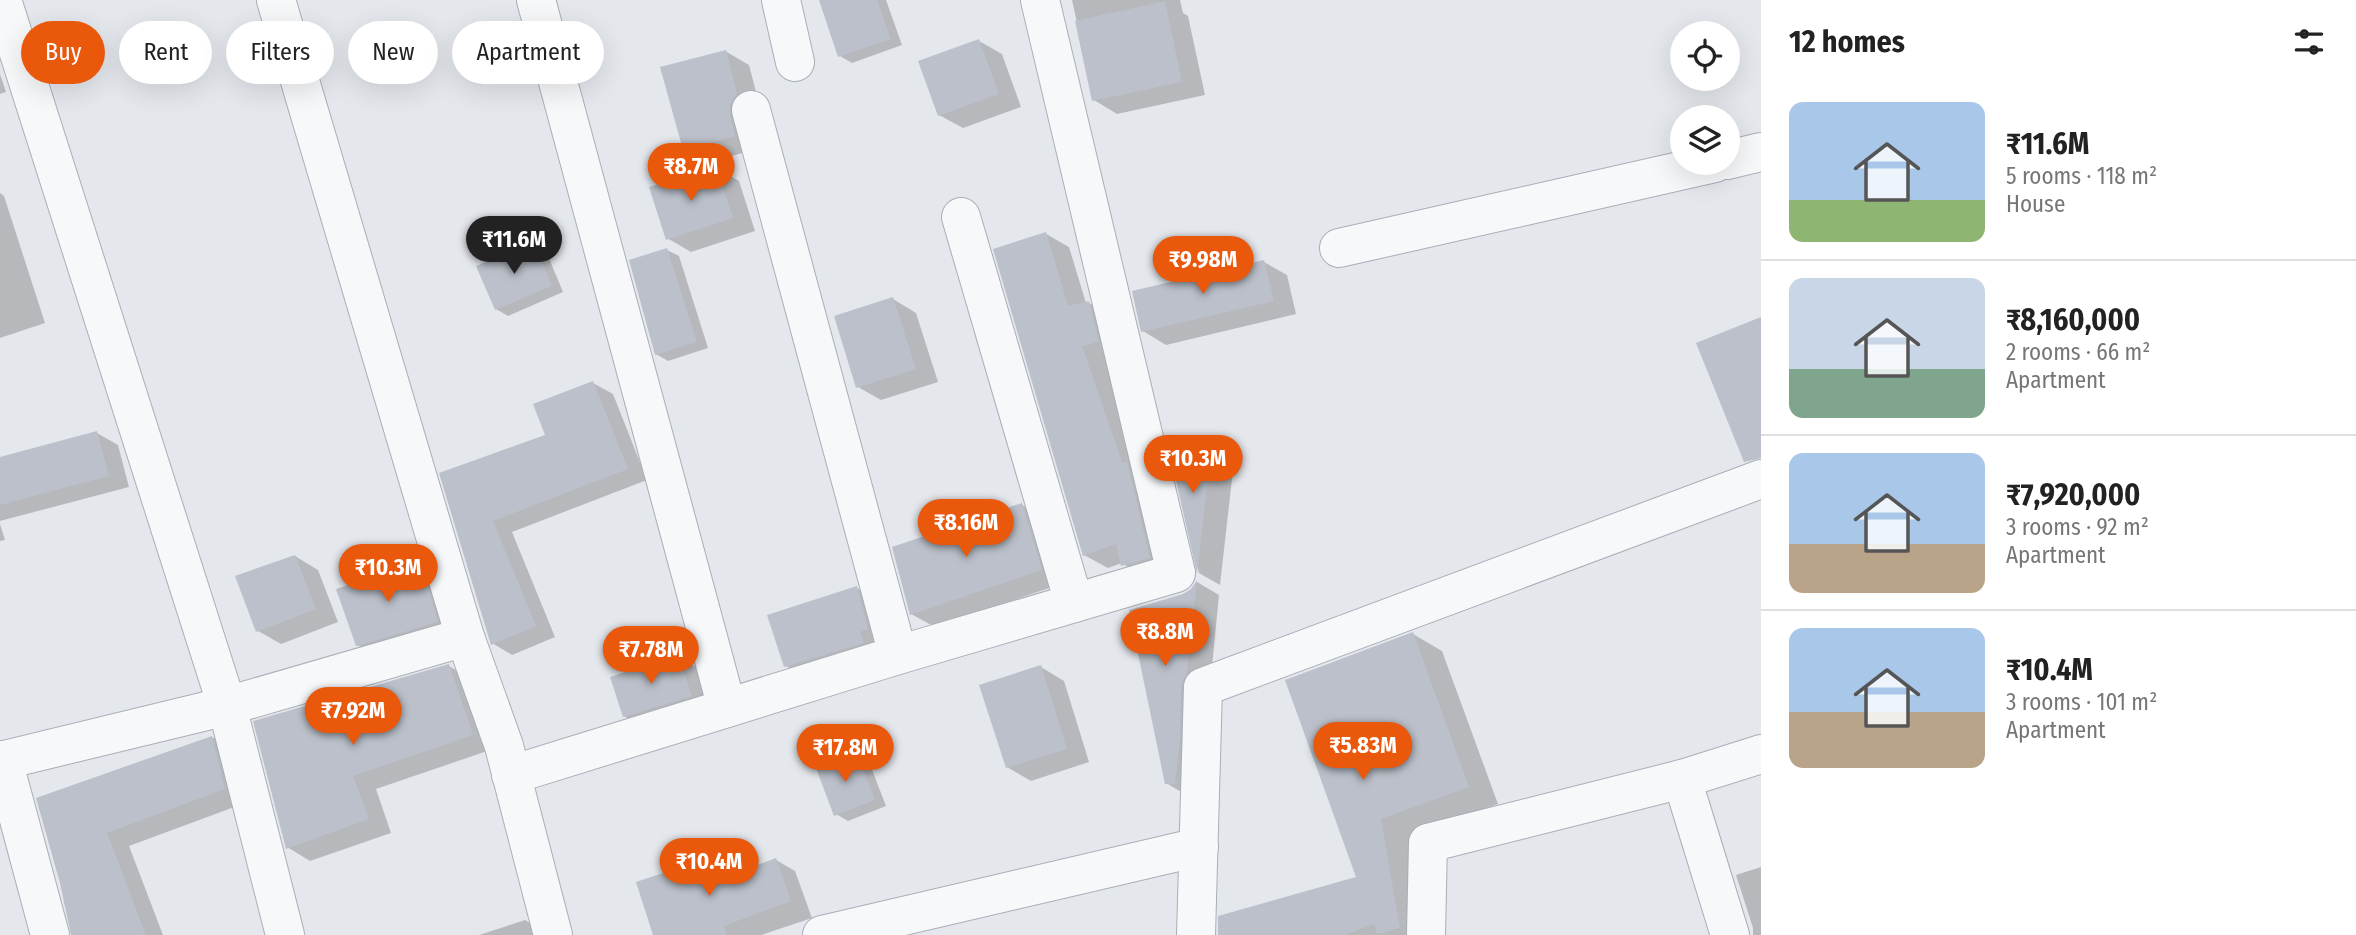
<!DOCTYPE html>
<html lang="en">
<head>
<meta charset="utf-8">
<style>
  :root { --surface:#fff; --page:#f6f6f6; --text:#222; --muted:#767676; --line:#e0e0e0; --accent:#ea580c }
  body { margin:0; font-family:"Fira Sans Condensed",sans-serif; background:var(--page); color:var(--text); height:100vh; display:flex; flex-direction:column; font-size:26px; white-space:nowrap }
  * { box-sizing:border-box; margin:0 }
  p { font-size:23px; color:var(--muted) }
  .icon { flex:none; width:38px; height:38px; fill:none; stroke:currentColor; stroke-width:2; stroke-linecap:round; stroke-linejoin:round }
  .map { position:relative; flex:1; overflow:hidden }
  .sheet { display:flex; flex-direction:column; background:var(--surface); width:595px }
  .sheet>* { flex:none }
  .guide { position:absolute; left:21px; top:21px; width:665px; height:63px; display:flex; gap:14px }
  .controls { position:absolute; left:1670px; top:21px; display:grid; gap:14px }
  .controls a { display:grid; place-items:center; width:70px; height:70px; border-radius:50%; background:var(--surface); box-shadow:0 7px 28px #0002; font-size:35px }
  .price { position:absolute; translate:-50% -60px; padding:0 16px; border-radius:24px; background:var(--accent); color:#fff; font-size:23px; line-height:46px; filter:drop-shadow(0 2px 4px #0008) }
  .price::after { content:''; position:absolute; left:50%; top:42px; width:21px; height:16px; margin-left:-10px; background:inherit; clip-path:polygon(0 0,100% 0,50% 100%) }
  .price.current { background:#222; color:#fff }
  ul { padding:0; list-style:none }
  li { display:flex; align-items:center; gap:21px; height:175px; padding:0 28px }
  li+li { border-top:2px solid var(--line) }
  li span { display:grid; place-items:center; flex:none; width:196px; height:140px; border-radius:14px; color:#555 }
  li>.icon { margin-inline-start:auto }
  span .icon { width:84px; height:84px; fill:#fffc; stroke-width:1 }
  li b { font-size:30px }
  h2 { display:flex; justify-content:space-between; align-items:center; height:84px; padding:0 28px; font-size:30px }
  .chip { padding:0 24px; border-radius:32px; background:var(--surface); box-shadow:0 7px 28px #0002; font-size:24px; line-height:63px }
  .chip.current { background:var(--accent); color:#fff }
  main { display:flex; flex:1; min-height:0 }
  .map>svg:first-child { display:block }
</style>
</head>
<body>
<main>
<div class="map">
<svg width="1761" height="935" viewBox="0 0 1761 935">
  <rect width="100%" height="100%" fill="#e4e7ec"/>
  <g fill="#0003">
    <path d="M 838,0 L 886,0 L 902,45 L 852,63 L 840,56 Z"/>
    <path d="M 1072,0 L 1180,0 L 1183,13 L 1188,16 L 1205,95 L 1117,114 L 1094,100 Z"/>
    <path d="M 979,41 L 1002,54 L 1021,107 L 963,128 L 939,115 Z"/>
    <path d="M 725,51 L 749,65 L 760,107 L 758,149 L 708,162 L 685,149 Z"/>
    <path d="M 0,74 L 6,92 L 0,94 Z"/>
    <path d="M 715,167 L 739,181 L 755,231 L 691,252 L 667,238 Z"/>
    <path d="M 0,193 L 4,196 L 45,323 L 0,338 Z"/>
    <path d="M 1046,234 L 1069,247 L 1086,303 L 1089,303 L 1112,316 L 1121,355 L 1105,359 L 1144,473 L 1172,571 L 1146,579 L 1122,563 L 1108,568 L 1084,555 Z"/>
    <path d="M 534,244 L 546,251 L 563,292 L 508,316 L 496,309 Z"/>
    <path d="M 667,250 L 679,256 L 708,348 L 668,361 L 656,354 Z"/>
    <path d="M 1264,262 L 1287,275 L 1296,314 L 1166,345 L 1143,331 Z"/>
    <path d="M 893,299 L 916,313 L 938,382 L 881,400 L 858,387 Z"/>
    <path d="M 593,383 L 613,394 L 647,480 L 512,532 L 555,637 L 512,655 L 492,643 L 441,474 L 547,436 Z"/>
    <path d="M 97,433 L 118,445 L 129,487 L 0,521 L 0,459 Z"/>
    <path d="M 1210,456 L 1233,470 L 1220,585 L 1199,573 L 1173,459 Z"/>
    <path d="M 1022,505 L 1045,518 L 1064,583 L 935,627 L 911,614 Z"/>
    <path d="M 0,524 L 5,540 L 0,541 Z"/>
    <path d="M 295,556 L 318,570 L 338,622 L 281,644 L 258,631 Z"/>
    <path d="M 420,563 L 443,577 L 460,635 L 381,658 L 357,645 Z"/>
    <path d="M 1197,582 L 1219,595 L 1210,687 L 1190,797 L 1166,783 L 1184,595 L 1192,590 Z"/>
    <path d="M 857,588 L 880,601 L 891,642 L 809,680 L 786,666 Z"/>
    <path d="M 1413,634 L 1442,651 L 1498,804 L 1410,836 L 1427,935 L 1253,935 L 1359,878 Z"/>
    <path d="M 678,657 L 701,670 L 714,709 L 648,730 L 624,716 Z"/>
    <path d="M 449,666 L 473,680 L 496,748 L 376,789 L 391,833 L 310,861 L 287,847 Z"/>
    <path d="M 1041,667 L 1064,681 L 1089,762 L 1031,781 L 1007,767 Z"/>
    <path d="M 212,737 L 235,751 L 248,802 L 129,846 L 163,935 L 72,935 L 73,929 L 38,799 Z"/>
    <path d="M 857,755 L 869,762 L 886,806 L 848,821 L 836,814 Z"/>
    <path d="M 776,860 L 795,871 L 812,918 L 761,935 L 655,935 L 702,862 L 721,873 L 723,880 Z"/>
    <path d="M 1761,867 L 1761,935 L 1753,935 L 1753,928 L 1736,875 Z"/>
    <path d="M 525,920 L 549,935 L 479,935 Z"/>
  </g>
  <g fill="#bbc0ca">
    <path d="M 819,0 L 877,0 L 891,39 L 838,57 Z"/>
    <path d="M 1165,1 L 1182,82 L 1092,101 L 1075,21 Z"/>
    <path d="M 979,39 L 999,94 L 938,116 L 918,61 Z"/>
    <path d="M 726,50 L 737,93 L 730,105 L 730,116 L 735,136 L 683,150 L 660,67 Z"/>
    <path d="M 716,166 L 733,218 L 666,240 L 649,187 Z"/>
    <path d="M 1046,232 L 1068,306 L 1089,301 L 1099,342 L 1082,346 L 1122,462 L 1127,462 L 1150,558 L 1121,566 L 1116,544 L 1083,556 L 993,249 Z"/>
    <path d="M 534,242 L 552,286 L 495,310 L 476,266 Z"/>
    <path d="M 667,248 L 697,342 L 655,355 L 629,260 Z"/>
    <path d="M 1264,260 L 1274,301 L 1141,332 L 1132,291 Z"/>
    <path d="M 893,297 L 916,369 L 856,388 L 834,316 Z"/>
    <path d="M 1761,317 L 1761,458 L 1744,462 L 1696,343 Z"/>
    <path d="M 593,381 L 628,469 L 493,521 L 536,626 L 491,645 L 439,473 L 545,435 L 533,404 Z"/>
    <path d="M 97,431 L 109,476 L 0,505 L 0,457 Z"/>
    <path d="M 1210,454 L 1205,504 L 1197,574 L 1171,458 Z"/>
    <path d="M 1022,503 L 1042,570 L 910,615 L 892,547 Z"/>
    <path d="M 295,555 L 316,609 L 256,632 L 235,576 Z"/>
    <path d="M 420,561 L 438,622 L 356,646 L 336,589 Z"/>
    <path d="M 1197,580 L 1187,673 L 1181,686 L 1180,740 L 1175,784 L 1165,784 L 1129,610 L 1183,594 L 1191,589 Z"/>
    <path d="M 857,586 L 868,629 L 860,632 L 864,643 L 784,667 L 767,615 Z"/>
    <path d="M 1413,632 L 1469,787 L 1381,819 L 1400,928 L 1377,934 L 1374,924 L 1345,935 L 1218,935 L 1218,916 L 1356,877 L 1285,680 Z"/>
    <path d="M 678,655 L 692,696 L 623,717 L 610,677 Z"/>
    <path d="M 449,664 L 473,735 L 353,776 L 369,819 L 286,849 L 253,721 Z"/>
    <path d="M 1041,665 L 1067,749 L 1006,768 L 979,685 Z"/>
    <path d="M 212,736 L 225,789 L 107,833 L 146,935 L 71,935 L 60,883 L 36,798 Z"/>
    <path d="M 857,753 L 875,800 L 834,816 L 816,768 Z"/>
    <path d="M 776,858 L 791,901 L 724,926 L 727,935 L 653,935 L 636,882 L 702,860 L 710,883 Z"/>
  </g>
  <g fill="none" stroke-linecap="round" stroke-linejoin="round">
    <defs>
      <g id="minor">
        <path d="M 2,0 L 227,706 L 285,935"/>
        <path d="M 276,0 L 465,637 L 504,746 L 553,935"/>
        <path d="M 536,0 L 727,708"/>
        <path d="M 781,0 L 795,62"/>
        <path d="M 751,110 L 898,655"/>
        <path d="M 1727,160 L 1761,152"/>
        <path d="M 961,217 L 1074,603"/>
        <path d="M 1339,248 L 1715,163"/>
        <path d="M 3,760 L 50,935"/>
        <path d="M 0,761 L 227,706 L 465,637"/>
        <path d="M 511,775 L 898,655 L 1176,573 L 1040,0"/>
        <path d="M 1682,779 L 1730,935"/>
        <path d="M 822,935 L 1199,847"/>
        <path d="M 1196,935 L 1203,687 L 1761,479"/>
        <path d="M 1426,935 L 1428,843 L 1682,779 L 1761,754"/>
      </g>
    </defs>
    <use href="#minor" stroke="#a9aeb7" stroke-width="40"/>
    <use href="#minor" stroke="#f7f8fa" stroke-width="38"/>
  </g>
</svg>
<div class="controls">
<a><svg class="icon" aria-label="locate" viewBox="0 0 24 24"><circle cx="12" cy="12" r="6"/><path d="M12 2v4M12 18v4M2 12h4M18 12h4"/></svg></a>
<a><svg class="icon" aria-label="layers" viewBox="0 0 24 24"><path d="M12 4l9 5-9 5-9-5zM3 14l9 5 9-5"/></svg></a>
</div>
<b class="price" style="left:691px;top:203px">₹8.7M</b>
<b class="price current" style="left:514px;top:276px">₹11.6M</b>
<b class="price" style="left:1203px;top:296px">₹9.98M</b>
<b class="price" style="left:1193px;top:495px">₹10.3M</b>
<b class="price" style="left:966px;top:559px">₹8.16M</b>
<b class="price" style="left:388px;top:604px">₹10.3M</b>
<b class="price" style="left:1165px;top:668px">₹8.8M</b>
<b class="price" style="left:651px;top:686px">₹7.78M</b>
<b class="price" style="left:353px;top:747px">₹7.92M</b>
<b class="price" style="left:1363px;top:782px">₹5.83M</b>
<b class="price" style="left:845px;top:784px">₹17.8M</b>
<b class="price" style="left:709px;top:898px">₹10.4M</b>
<div class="guide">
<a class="chip current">Buy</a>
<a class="chip">Rent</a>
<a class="chip">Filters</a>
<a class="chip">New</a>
<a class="chip">Apartment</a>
</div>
</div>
<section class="sheet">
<h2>12 homes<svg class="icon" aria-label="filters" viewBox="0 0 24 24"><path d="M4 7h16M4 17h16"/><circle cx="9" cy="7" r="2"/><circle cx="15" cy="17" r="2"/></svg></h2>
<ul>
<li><span style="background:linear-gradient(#a9c7e8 70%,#8fb573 0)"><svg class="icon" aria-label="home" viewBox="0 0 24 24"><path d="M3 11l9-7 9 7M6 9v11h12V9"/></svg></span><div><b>₹11.6M</b><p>5 rooms · 118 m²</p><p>House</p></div></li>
<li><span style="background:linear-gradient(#c9d6e8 65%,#7fa58c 0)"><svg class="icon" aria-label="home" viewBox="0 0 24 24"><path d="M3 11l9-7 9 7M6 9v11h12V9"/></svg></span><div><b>₹8,160,000</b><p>2 rooms · 66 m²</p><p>Apartment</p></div></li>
<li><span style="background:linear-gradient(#a9c7e8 65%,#b9a48a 0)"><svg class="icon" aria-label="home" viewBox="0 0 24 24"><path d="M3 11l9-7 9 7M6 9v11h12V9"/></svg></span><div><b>₹7,920,000</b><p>3 rooms · 92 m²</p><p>Apartment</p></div></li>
<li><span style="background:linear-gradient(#a9c7e8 60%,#b9a48a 0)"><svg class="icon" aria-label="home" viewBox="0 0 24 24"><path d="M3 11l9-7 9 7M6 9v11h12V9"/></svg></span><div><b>₹10.4M</b><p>3 rooms · 101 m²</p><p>Apartment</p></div></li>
</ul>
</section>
</main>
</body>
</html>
